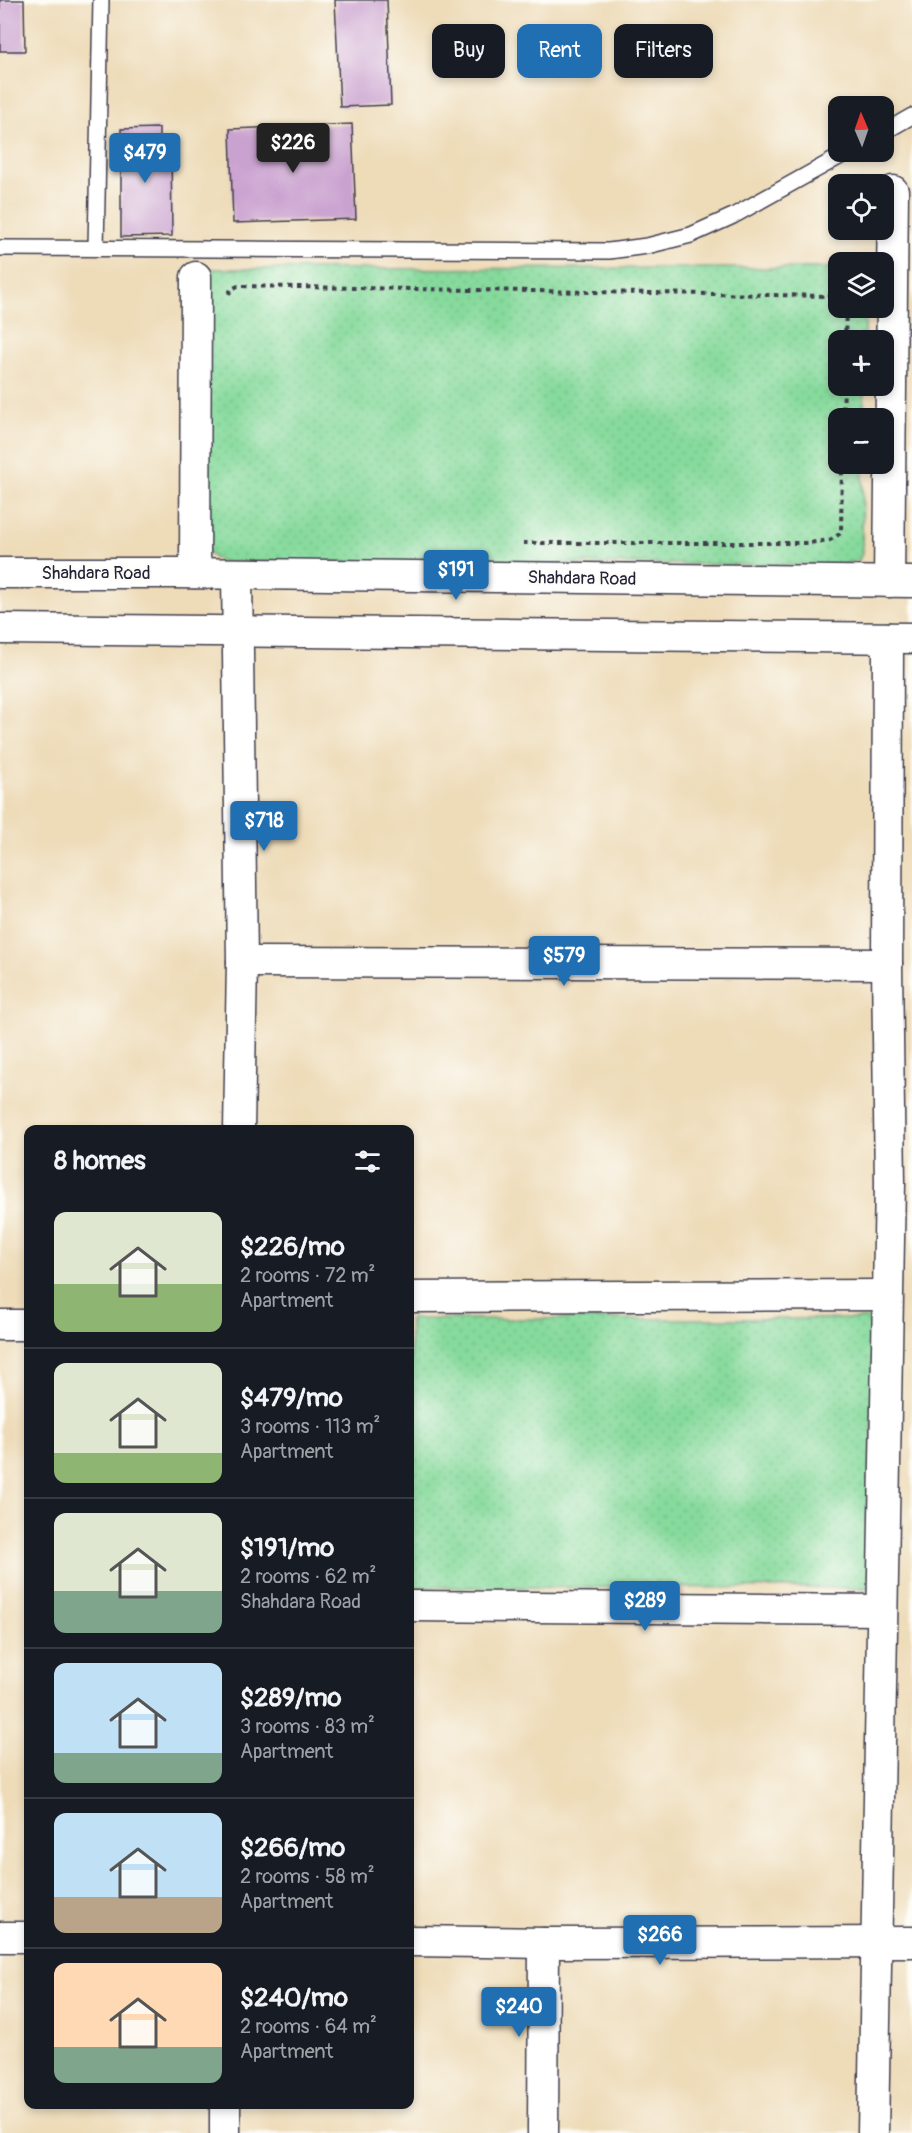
<!DOCTYPE html>
<html lang="en">
<head>
<meta charset="utf-8">
<style>
  :root { --surface:#171b24; --page:#20242c; --text:#f1f3f6; --muted:#9ea1a6; --line:#363941; --accent:#1f6fb2 }
  body { margin:0; font-family:Pangolin,sans-serif; background:var(--page); color:var(--text); height:100vh; display:flex; flex-direction:column; font-size:22px; white-space:nowrap }
  * { box-sizing:border-box; margin:0 }
  p { font-size:20px; color:var(--muted) }
  .icon { flex:none; width:33px; height:33px; fill:none; stroke:currentColor; stroke-width:2; stroke-linecap:round; stroke-linejoin:round }
  .map { position:relative; flex:1; overflow:hidden }
  .details { position:absolute; left:24px; top:1125px; width:390px; height:984px; display:flex; flex-direction:column; background:var(--surface); border-radius:12px; box-shadow:0 3px 9px #0003 }
  .details>* { flex:none }
  .hud { position:absolute; left:432px; top:24px; width:390px; height:54px; display:flex; gap:12px }
  .needle { width:39px; rotate:358deg }
  .buttons { position:absolute; left:828px; top:96px; display:grid; gap:12px }
  .buttons a { display:grid; place-items:center; width:66px; height:66px; border-radius:12px; background:var(--surface); box-shadow:0 3px 9px #0003; font-size:30px }
  .price { position:absolute; translate:-50% -51px; padding:0 14px; border-radius:6px; background:var(--accent); color:#fff; font-size:20px; line-height:39px; filter:drop-shadow(0 2px 3px #0008) }
  .price::after { content:''; position:absolute; left:50%; top:36px; width:18px; height:14px; margin-left:-9px; background:inherit; clip-path:polygon(0 0,100% 0,50% 100%) }
  .price.selected { background:#222; color:#fff }
  ul { padding:0; list-style:none }
  li { display:flex; align-items:center; gap:18px; height:150px; padding:0 30px }
  li+li { border-top:2px solid var(--line) }
  li span { display:grid; place-items:center; flex:none; width:168px; height:120px; border-radius:12px; color:#555 }
  li>.icon { margin-inline-start:auto }
  span .icon { width:72px; height:72px; fill:#fffc; stroke-width:1 }
  li b { font-size:26px }
  h2 { display:flex; justify-content:space-between; align-items:center; height:72px; padding:0 30px; font-size:26px }
  .pill { padding:0 21px; border-radius:12px; background:var(--surface); box-shadow:0 3px 9px #0003; font-size:21px; line-height:54px }
  .pill.selected { background:var(--accent); color:#fff }
  .map>svg:first-child { display:block }
</style>
</head>
<body>
<div class="map">
<svg width="912" height="2133" viewBox="0 0 912 2133">
  <defs>
    <pattern id="park-dots" width="8" height="8" patternUnits="userSpaceOnUse" patternTransform="scale(1.5)"><rect width="8" height="8" fill="#86da9c"/><path d="M2 2h.1M6 6h.1" fill="none" stroke="#73bb87" stroke-width="1.8" stroke-linecap="round"/></pattern>
  </defs>
  <rect width="100%" height="100%" fill="#fdfcf7"/>
  <filter id="ink" filterUnits="userSpaceOnUse"><feTurbulence type="fractalNoise" baseFrequency=".0167" numOctaves="2"/><feDisplacementMap in="SourceGraphic" scale="12" xChannelSelector="R" yChannelSelector="G"/><feConvolveMatrix kernelMatrix="1 2 1 2 8 2 1 2 1" color-interpolation-filters="sRGB"/></filter>
  <filter id="wash" filterUnits="userSpaceOnUse"><feTurbulence type="fractalNoise" baseFrequency=".008" numOctaves="4" result="noise"/><feDisplacementMap in="SourceGraphic" scale="24" xChannelSelector="R" yChannelSelector="G"/><feGaussianBlur stdDeviation="1.35" result="paint"/><feColorMatrix in="noise" values="0 0 0 0 0 0 0 0 0 0 0 0 0 0 0 0 0 1.4 0 .05"/><feComposite in="paint" operator="in"/></filter>
  <g filter="url(#wash)">
    <rect width="100%" height="100%" fill="#eedcb9"/>
    <g fill="url(#park-dots)" stroke="#547e6c" stroke-width="1.5">
      <path d="M 838,268 L 838,308 L 865,308 L 865,340 L 838,340 L 838,386 L 864,386 L 864,418 L 838,418 L 838,464 L 863,464 L 862,553 L 859,560 L 841,565 L 224,562 L 214,558 L 207,551 L 208,269 Z"/>
      <path d="M 410,1319 L 872,1319 L 872,1588 L 410,1587 Z"/>
    </g>
    <g id="blocks">
      <g fill="#caa2d0">
        <path d="M 0,0 L 24,0 L 25,51 L 0,51 Z"/>
        <path d="M 335,0 L 387,0 L 391,105 L 340,107 Z"/>
        <path d="M 352,124 L 356,219 L 233,223 L 230,129 Z"/>
        <path d="M 159,128 L 159,145 L 171,145 L 172,236 L 121,237 L 121,129 Z"/>
      </g>
    </g>
  </g>
  <g filter="url(#ink)">
    <use href="#blocks" fill-opacity="0" stroke="#413e4e" stroke-width="1.5"/>
    <g fill="none" stroke-linecap="round" stroke-linejoin="round">
      <defs>
        <g id="service">
          <path d="M 884,132 L 912,116"/>
          <path d="M 0,248 L 609,251 L 647,246 L 691,235 L 733,216 L 848,152"/>
          <path d="M 96,248 L 101,0"/>
        </g>
        <g id="minor">
          <path d="M 0,573 L 172,573 L 912,582"/>
          <path d="M 195,573 L 196,277"/>
          <path d="M 237,575 L 242,962 L 239,1130"/>
          <path d="M 889,582 L 893,191"/>
          <path d="M 0,629 L 912,638"/>
          <path d="M 242,962 L 887,964"/>
          <path d="M 410,1297 L 887,1295"/>
          <path d="M 0,1325 L 28,1325"/>
          <path d="M 410,1606 L 882,1610"/>
          <path d="M 0,1937 L 28,1937"/>
          <path d="M 410,1941 L 544,1943 L 912,1942"/>
          <path d="M 225,2104 L 225,2133"/>
          <path d="M 543,2133 L 544,1943"/>
          <path d="M 873,2133 L 890,1183 L 887,964 L 888,638"/>
        </g>
      </defs>
      <use href="#service" stroke="#413e4e" stroke-width="18"/>
      <use href="#minor" stroke="#413e4e" stroke-width="33"/>
      <g stroke="#413e4e" stroke-width="4" stroke-dasharray="4.5 4.5" stroke-linecap="butt">
        <path d="M 229,294 L 231,289 L 238,286 L 829,296 L 838,299"/>
        <path d="M 845,340 L 846,308"/>
        <path d="M 843,418 L 844,386"/>
        <path d="M 523,543 L 809,543 L 830,540 L 841,533 L 842,464"/>
      </g>
      <use href="#service" stroke="#fff" stroke-width="15"/>
      <use href="#minor" stroke="#fff" stroke-width="30"/>
    </g>
  </g>
  <g text-anchor="middle" stroke-width="4.5" stroke-linejoin="round" paint-order="stroke">
    <g font-size="18" fill="#22223b" stroke="#fdfcf7">
      <text x="96" y="579">Shahdara Road</text>
      <text transform="translate(582 578) rotate(1)" y="6">Shahdara Road</text>
    </g>
  </g>
</svg>
<div class="buttons">
<a><svg class="needle" viewBox="-14 -14 28 28"><path d="M0-13l5 13h-10z" fill="#e53935"/><path d="M0 13l5-13h-10z" fill="#9ea1a6"/></svg></a>
<a><svg class="icon" aria-label="locate" viewBox="0 0 24 24"><circle cx="12" cy="12" r="6"/><path d="M12 2v4M12 18v4M2 12h4M18 12h4"/></svg></a>
<a><svg class="icon" aria-label="layers" viewBox="0 0 24 24"><path d="M12 4l9 5-9 5-9-5zM3 14l9 5 9-5"/></svg></a>
<a>+</a>
<a>−</a>
</div>
<b class="price selected" style="left:293px;top:174px">$226</b>
<b class="price" style="left:145px;top:184px">$479</b>
<b class="price" style="left:456px;top:601px">$191</b>
<b class="price" style="left:264px;top:852px">$718</b>
<b class="price" style="left:564px;top:987px">$579</b>
<b class="price" style="left:645px;top:1632px">$289</b>
<b class="price" style="left:660px;top:1966px">$266</b>
<b class="price" style="left:519px;top:2038px">$240</b>
<div class="hud">
<a class="pill">Buy</a>
<a class="pill selected">Rent</a>
<a class="pill">Filters</a>
</div>
<section class="details">
<h2>8 homes<svg class="icon" aria-label="filters" viewBox="0 0 24 24"><path d="M4 7h16M4 17h16"/><circle cx="9" cy="7" r="2"/><circle cx="15" cy="17" r="2"/></svg></h2>
<ul>
<li><span style="background:linear-gradient(#dfe7d0 60%,#8fb573 0)"><svg class="icon" aria-label="home" viewBox="0 0 24 24"><path d="M3 11l9-7 9 7M6 9v11h12V9"/></svg></span><div><b>$226/mo</b><p>2 rooms · 72 m²</p><p>Apartment</p></div></li>
<li><span style="background:linear-gradient(#dfe7d0 75%,#8fb573 0)"><svg class="icon" aria-label="home" viewBox="0 0 24 24"><path d="M3 11l9-7 9 7M6 9v11h12V9"/></svg></span><div><b>$479/mo</b><p>3 rooms · 113 m²</p><p>Apartment</p></div></li>
<li><span style="background:linear-gradient(#dfe7d0 65%,#7fa58c 0)"><svg class="icon" aria-label="home" viewBox="0 0 24 24"><path d="M3 11l9-7 9 7M6 9v11h12V9"/></svg></span><div><b>$191/mo</b><p>2 rooms · 62 m²</p><p>Shahdara Road</p></div></li>
<li><span style="background:linear-gradient(#bfe0f5 75%,#7fa58c 0)"><svg class="icon" aria-label="home" viewBox="0 0 24 24"><path d="M3 11l9-7 9 7M6 9v11h12V9"/></svg></span><div><b>$289/mo</b><p>3 rooms · 83 m²</p><p>Apartment</p></div></li>
<li><span style="background:linear-gradient(#bfe0f5 70%,#b9a48a 0)"><svg class="icon" aria-label="home" viewBox="0 0 24 24"><path d="M3 11l9-7 9 7M6 9v11h12V9"/></svg></span><div><b>$266/mo</b><p>2 rooms · 58 m²</p><p>Apartment</p></div></li>
<li><span style="background:linear-gradient(#ffd9b3 70%,#7fa58c 0)"><svg class="icon" aria-label="home" viewBox="0 0 24 24"><path d="M3 11l9-7 9 7M6 9v11h12V9"/></svg></span><div><b>$240/mo</b><p>2 rooms · 64 m²</p><p>Apartment</p></div></li>
</ul>
</section>
</div>
</body>
</html>
